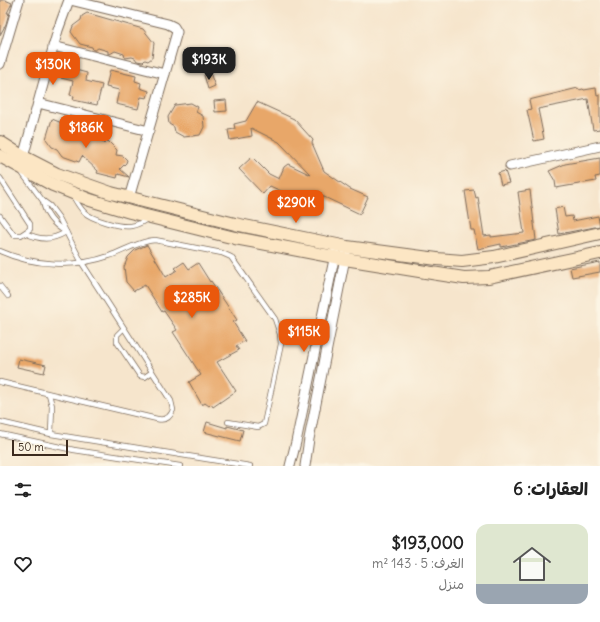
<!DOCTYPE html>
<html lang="ar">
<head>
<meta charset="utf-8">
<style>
  :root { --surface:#fff; --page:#f2f2f2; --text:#222; --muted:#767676; --line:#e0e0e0; --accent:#ea580c }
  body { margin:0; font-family:Delius,"Playpen Sans Arabic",sans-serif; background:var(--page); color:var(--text); direction:rtl; height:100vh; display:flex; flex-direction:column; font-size:15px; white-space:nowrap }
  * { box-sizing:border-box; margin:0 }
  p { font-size:13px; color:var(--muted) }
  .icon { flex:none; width:22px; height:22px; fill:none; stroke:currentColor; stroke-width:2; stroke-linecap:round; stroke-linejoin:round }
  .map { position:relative; height:466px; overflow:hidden; direction:ltr }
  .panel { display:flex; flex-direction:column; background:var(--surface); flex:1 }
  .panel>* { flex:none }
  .scale { position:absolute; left:12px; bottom:10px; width:56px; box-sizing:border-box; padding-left:4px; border:2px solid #3b2a1e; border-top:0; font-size:11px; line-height:14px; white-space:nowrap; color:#3b2a1e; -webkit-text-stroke:3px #fcf5e5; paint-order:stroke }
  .price { position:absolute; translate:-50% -34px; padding:0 9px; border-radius:8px; background:var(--accent); color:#fff; font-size:13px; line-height:26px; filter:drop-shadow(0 1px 2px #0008) }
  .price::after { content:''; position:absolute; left:50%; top:24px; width:12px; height:9px; margin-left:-6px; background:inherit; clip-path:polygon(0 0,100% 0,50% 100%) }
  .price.selected { background:#222; color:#fff }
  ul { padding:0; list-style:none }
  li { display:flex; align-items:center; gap:12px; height:100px; padding:0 12px }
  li+li { border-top:1px solid var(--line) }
  li span { display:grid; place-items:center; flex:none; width:112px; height:80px; border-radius:12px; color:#555 }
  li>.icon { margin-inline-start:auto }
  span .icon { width:48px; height:48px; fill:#fffc; stroke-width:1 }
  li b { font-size:17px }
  h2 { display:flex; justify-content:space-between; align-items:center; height:48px; padding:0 12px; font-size:17px }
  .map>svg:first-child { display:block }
</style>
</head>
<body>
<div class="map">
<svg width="600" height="466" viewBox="0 0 600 466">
  <rect width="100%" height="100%" fill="#fcf5e5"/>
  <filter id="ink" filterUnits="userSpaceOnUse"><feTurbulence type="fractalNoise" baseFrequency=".025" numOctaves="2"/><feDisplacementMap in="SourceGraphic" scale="8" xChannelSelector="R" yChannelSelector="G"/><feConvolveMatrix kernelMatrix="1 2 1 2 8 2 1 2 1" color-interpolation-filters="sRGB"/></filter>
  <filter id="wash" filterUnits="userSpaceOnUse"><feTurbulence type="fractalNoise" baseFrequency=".012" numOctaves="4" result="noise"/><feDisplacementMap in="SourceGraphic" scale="16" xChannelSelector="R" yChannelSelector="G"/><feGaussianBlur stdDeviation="0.9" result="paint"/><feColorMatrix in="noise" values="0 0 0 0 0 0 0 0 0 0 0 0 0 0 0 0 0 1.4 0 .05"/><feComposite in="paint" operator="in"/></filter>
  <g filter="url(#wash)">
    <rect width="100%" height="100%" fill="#f6e5cc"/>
    <g id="blocks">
      <g fill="#e8a769">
        <path d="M 0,0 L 5,0 L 12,3 L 7,13 L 9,13 L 6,24 L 0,35 Z"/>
        <path d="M 87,13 L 143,29 L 154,43 L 152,58 L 148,61 L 145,60 L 143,62 L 137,61 L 135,58 L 132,57 L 125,58 L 124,54 L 115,51 L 110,54 L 108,54 L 108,51 L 98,48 L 95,50 L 93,50 L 92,47 L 80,44 L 71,32 L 73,26 L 81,20 L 82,16 Z"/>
        <path d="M 64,67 L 87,73 L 86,81 L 102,85 L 97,105 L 73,100 L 74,96 L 70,95 L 73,81 L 61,78 Z"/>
        <path d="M 110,70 L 136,76 L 135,81 L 141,83 L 140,88 L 149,91 L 147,98 L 141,97 L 138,109 L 116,104 L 119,90 L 106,87 Z"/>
        <path d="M 210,73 L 215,86 L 208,89 L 204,75 Z"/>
        <path d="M 578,88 L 579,90 L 583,89 L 584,90 L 596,88 L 597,96 L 600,95 L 600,129 L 593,130 L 588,99 L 538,109 L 544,139 L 534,141 L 527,110 L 531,109 L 529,100 Z"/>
        <path d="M 226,100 L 227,111 L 215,112 L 214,101 Z"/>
        <path d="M 257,102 L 294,119 L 313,140 L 312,143 L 324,171 L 350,189 L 368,197 L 360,214 L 320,195 L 314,206 L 270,186 L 263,194 L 239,169 L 252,157 L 269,174 L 279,179 L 284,167 L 288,164 L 311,175 L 279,142 L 251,128 L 252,136 L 230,140 L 228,130 L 235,129 L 234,124 L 246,121 Z"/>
        <path d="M 191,103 L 198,107 L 196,112 L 203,116 L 204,127 L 200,135 L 184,137 L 175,132 L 174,127 L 169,124 L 168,117 L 175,105 Z"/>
        <path d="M 52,119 L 79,130 L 88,144 L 90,137 L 101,140 L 105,144 L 108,141 L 117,150 L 116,155 L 123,156 L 127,160 L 126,163 L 120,169 L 129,177 L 118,174 L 117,178 L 97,173 L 98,171 L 82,156 L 79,162 L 62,156 L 57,149 L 52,147 L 46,139 Z"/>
        <path d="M 600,158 L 600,176 L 595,177 L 596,181 L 556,188 L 555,181 L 549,171 L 565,164 Z"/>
        <path d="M 505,171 L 509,183 L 501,185 L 498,173 Z"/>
        <path d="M 474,190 L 476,198 L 478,197 L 484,236 L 491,235 L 491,237 L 524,233 L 518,192 L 530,190 L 536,240 L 501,247 L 501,244 L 478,249 L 474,230 L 471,230 L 465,191 Z"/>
        <path d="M 563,207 L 565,217 L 572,216 L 573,221 L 598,216 L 600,226 L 559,234 L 555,209 Z"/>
        <path d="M 147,245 L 166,277 L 177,270 L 175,268 L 184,262 L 189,269 L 198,263 L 210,282 L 211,281 L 237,320 L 233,322 L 245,341 L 236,346 L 239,350 L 217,362 L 236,391 L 213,407 L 211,404 L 209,406 L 205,403 L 202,405 L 189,382 L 201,375 L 173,332 L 177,330 L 164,311 L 162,312 L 145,285 L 134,291 L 126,282 L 124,267 L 128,257 L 135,250 Z"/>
        <path d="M 600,262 L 600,272 L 572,277 L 570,268 Z"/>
        <path d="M 19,359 L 46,365 L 44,373 L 17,367 Z"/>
        <path d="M 207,422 L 227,428 L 227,426 L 243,430 L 240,441 L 204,432 Z"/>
      </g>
    </g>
  </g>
  <g filter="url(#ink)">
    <use href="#blocks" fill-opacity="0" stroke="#7c6b5b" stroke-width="1"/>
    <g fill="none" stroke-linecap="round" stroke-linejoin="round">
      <defs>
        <g id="lane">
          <path d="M 0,178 L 30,224 L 30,229 L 21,235 L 14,235 L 0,216"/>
          <path d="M 73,196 C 76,201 79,207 84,212 C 91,219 120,228 131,226 C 138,225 143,222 148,218"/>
          <path d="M 43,201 C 45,215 54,225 66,232"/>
          <path d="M 25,233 C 40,240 51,241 66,232"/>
          <path d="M 0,251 C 33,266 75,268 109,256 C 124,251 139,241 155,240 L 222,253 L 231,257 L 275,319 L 280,334 L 281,344 L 264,424 L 258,427 L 228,422"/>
          <path d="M 0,286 L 8,296"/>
          <path d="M 123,329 L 117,335 L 117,342 L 140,376 L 145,377 L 152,372"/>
          <path d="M 0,382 L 157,419 C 165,421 170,418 173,410 L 171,401 L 82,263 L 59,218 L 50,206 L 43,201 L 25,177 L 21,171"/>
          <path d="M 49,394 L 52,406 L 51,434"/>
          <path d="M 0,422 L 51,434 L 250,466"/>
          <path d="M 0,434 L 74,450 L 180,466"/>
        </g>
        <g id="street">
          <path d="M 70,0 L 168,24 L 174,27 L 177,32 L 129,198"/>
          <path d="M 53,46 L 165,74"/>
          <path d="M 0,64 L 19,0"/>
          <path d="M 38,103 L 149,131"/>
          <path d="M 22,161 L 58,30 L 69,0"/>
          <path d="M 510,166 L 600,146"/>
          <path d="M 290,466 L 296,442 L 337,245"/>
          <path d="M 305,466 L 309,439 L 346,253"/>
        </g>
        <g id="secondary">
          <path d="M 0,142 L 22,156 L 57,174 L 111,193 L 235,224 L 347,247 L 437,259 L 462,261 L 494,257 L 600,233"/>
          <path d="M 0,156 L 53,185 L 90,200 L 130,212 L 235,238 L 345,259 L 438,274 L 464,278 L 489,277 L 600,253"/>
        </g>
      </defs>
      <use href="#lane" stroke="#7c6b5b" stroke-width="6"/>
      <use href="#street" stroke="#7c6b5b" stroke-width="11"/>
      <use href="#secondary" stroke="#7c6b5b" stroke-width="14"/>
      <use href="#lane" stroke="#fff" stroke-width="4.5"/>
      <use href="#street" stroke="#fff" stroke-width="9"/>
      <use href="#secondary" stroke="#fce6c4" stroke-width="12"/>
    </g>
  </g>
</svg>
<div class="scale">50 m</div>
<b class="price selected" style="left:209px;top:81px">$193K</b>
<b class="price" style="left:53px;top:86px">$130K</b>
<b class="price" style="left:86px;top:149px">$186K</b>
<b class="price" style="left:296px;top:224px">$290K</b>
<b class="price" style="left:192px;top:319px">$285K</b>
<b class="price" style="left:304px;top:353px">$115K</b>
</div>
<section class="panel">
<h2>العقارات: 6<svg class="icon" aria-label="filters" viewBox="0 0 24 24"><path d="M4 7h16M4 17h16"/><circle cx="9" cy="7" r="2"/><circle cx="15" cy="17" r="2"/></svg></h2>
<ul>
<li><span style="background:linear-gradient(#dfe7d0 75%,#9aa5b1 0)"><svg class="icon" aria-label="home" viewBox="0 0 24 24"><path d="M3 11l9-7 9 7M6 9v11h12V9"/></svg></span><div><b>$193,000</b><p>الغرف: 5 · 143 m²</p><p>منزل</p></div><svg class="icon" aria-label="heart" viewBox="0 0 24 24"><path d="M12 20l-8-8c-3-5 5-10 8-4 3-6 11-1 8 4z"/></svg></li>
</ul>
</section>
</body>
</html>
